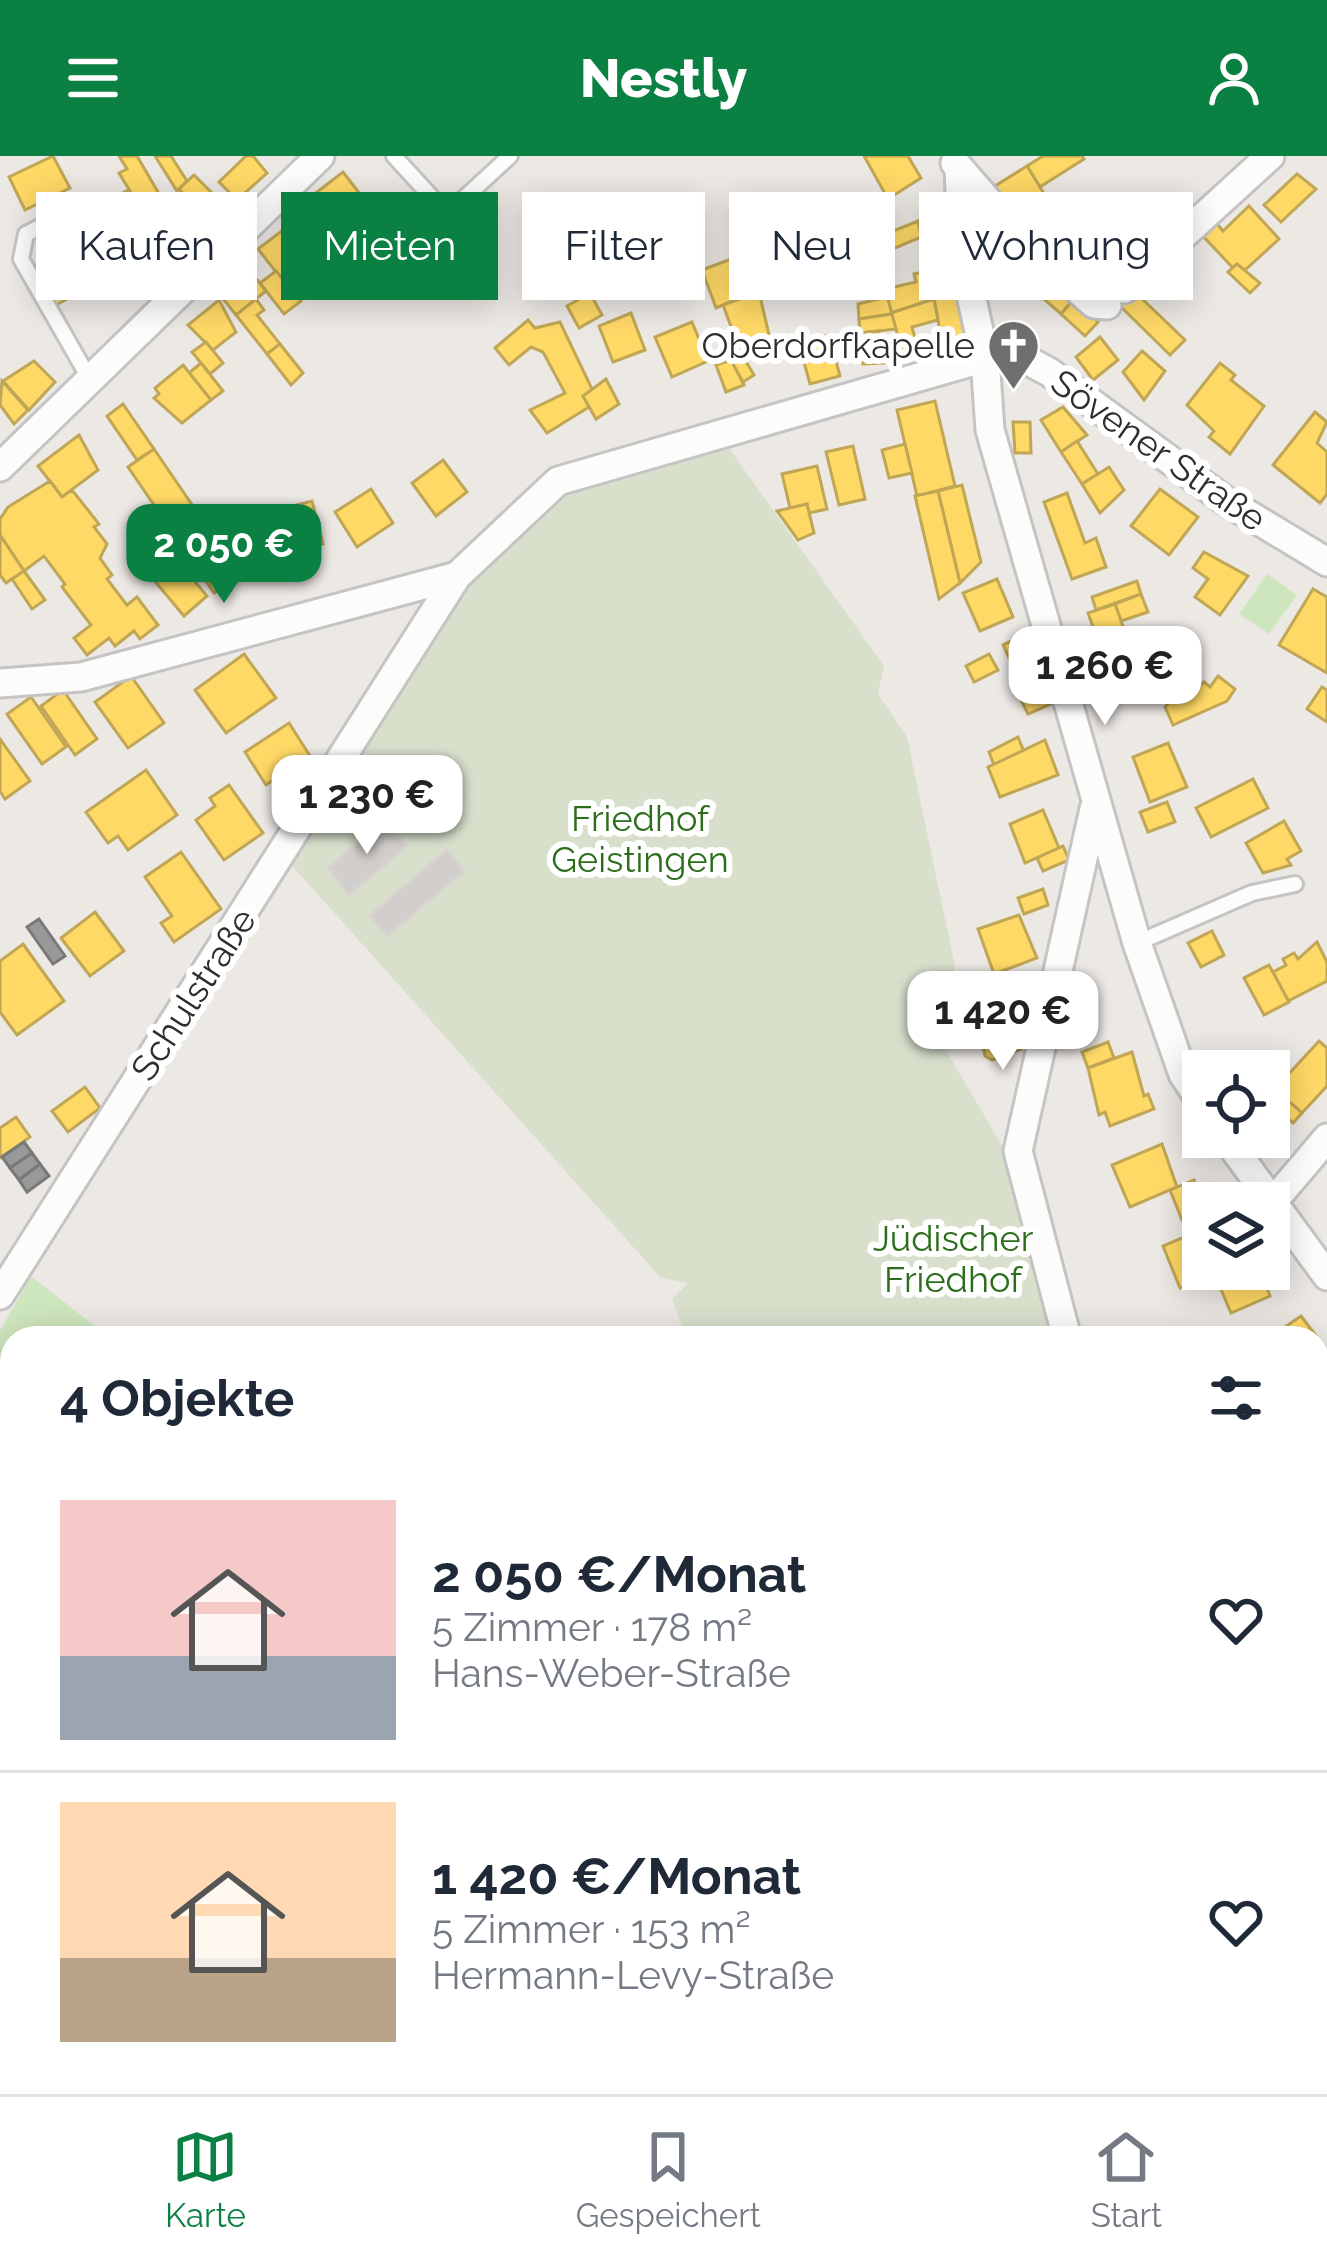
<!DOCTYPE html>
<html lang="de">
<head>
<meta charset="utf-8">
<style>
  :root { --surface:#fff; --page:#f6f6f7; --text:#1f2937; --muted:#747a83; --line:#e0e1e3; --accent:#0b8043 }
  body { margin:0; font-family:Raleway,sans-serif; background:var(--page); color:var(--text); height:100vh; display:flex; flex-direction:column; font-size:45px; white-space:nowrap }
  * { box-sizing:border-box; margin:0 }
  p { font-size:39px; color:var(--muted) }
  .icon { flex:none; width:66px; height:66px; fill:none; stroke:currentColor; stroke-width:2; stroke-linecap:round; stroke-linejoin:round }
  .map { position:relative; flex:1; overflow:hidden }
  .panel { position:absolute; left:0px; top:1170px; width:1329px; height:768px; display:flex; flex-direction:column; background:var(--surface); border-radius:36px 36px 0 0; box-shadow:0 6px 30px #0003 }
  .panel>* { flex:none }
  .hud { position:absolute; left:36px; top:36px; width:1257px; height:108px; display:flex; gap:24px }
  .tools { position:absolute; left:1182px; top:894px; display:grid; gap:24px }
  .tools a { display:grid; place-items:center; width:108px; height:108px; border-radius:0px; background:var(--surface); box-shadow:0 6px 30px #0003; font-size:60px }
  .price { position:absolute; translate:-50% -102px; padding:0 27px; border-radius:24px; background:#fff; color:#222; font-size:39px; line-height:78px; filter:drop-shadow(0 3px 6px #0008) }
  .price::after { content:''; position:absolute; left:50%; top:72px; width:36px; height:27px; margin-left:-18px; background:inherit; clip-path:polygon(0 0,100% 0,50% 100%) }
  .price.selected { background:var(--accent); color:#fff }
  ul { padding:0; list-style:none }
  li { display:flex; align-items:center; gap:36px; height:300px; padding:0 60px }
  li+li { border-top:3px solid var(--line) }
  li span { display:grid; place-items:center; flex:none; width:336px; height:240px; border-radius:0px; color:#555 }
  li>.icon { margin-inline-start:auto }
  span .icon { width:144px; height:144px; fill:#fffc; stroke-width:1 }
  li b { font-size:51px }
  h2 { display:flex; justify-content:space-between; align-items:center; height:144px; padding:0 60px; font-size:51px }
  .chip { padding:0 42px; border-radius:0px; background:var(--surface); box-shadow:0 6px 30px #0003; font-size:42px; line-height:108px }
  .chip.selected { background:var(--accent); color:#fff }
  header { display:flex; justify-content:space-between; align-items:center; height:156px; padding:0 60px; background:var(--accent); color:#fff; font-size:54px; font-weight:800 }
  .menu { display:flex; justify-content:space-around; align-items:center; height:168px; border-top:3px solid var(--line); background:var(--surface); font-size:33px; color:var(--muted) }
  .menu a { display:grid; justify-items:center; gap:6px }
  .menu .selected { color:var(--accent) }
  .map>svg:first-child { display:block }
</style>
</head>
<body>
<header><svg class="icon" aria-label="menu" viewBox="0 0 24 24"><path d="M4 6h16M4 12h16M4 18h16"/></svg>Nestly<svg class="icon" aria-label="person" viewBox="0 0 24 24"><circle cx="12" cy="8" r="4"/><path d="M4 21q1-7 8-7t8 7"/></svg></header>
<div class="map">
<svg width="1327" height="1938" viewBox="0 0 1327 1938">
  <rect width="100%" height="100%" fill="#ece8e4"/>
  <g fill="#cee6be">
    <path d="M 1267,418 L 1297,439 L 1269,478 L 1239,458 Z"/>
    <path d="M 31,1120 L 110,1182 L 12,1182 L 12,1316 L 0,1302 L 0,1175 Z"/>
  </g>
  <path fill="#d8e0cc" d="M 726,288 L 884,510 L 878,538 L 907,581 L 955,810 L 937,879 L 1010,1003 L 1053,1182 L 686,1182 L 672,1143 L 688,1127 L 661,1122 L 287,704 L 464,435 L 567,332 Z"/>
  <g fill="#ffd966" stroke="#c0a655" stroke-width="3">
    <path d="M 53,0 L 70,32 L 25,54 L 9,21 Z"/>
    <path d="M 119,0 L 137,0 L 158,36 L 138,48 L 119,17 L 127,13 Z"/>
    <path d="M 155,0 L 171,0 L 187,25 L 177,35 Z"/>
    <path d="M 246,0 L 253,0 L 267,17 L 237,44 L 219,26 Z"/>
    <path d="M 864,0 L 908,0 L 921,22 L 888,43 Z"/>
    <path d="M 1043,0 L 1082,0 L 1084,3 L 1040,31 L 1027,10 Z"/>
    <path d="M 1027,10 L 1054,54 L 1022,74 L 995,30 Z"/>
    <path d="M 343,16 L 390,77 L 366,97 L 317,36 Z"/>
    <path d="M 1297,18 L 1316,33 L 1281,66 L 1264,49 Z"/>
    <path d="M 194,19 L 216,41 L 200,56 L 179,33 Z"/>
    <path d="M 128,34 L 146,63 L 127,74 L 109,72 L 98,51 Z"/>
    <path d="M 151,40 L 187,92 L 173,101 L 140,47 Z"/>
    <path d="M 216,41 L 228,53 L 206,73 L 194,61 Z"/>
    <path d="M 822,41 L 833,88 L 811,95 L 799,49 Z"/>
    <path d="M 1249,50 L 1279,83 L 1244,115 L 1237,108 L 1233,112 L 1201,78 L 1215,65 L 1223,75 Z"/>
    <path d="M 941,55 L 949,99 L 926,104 L 918,65 Z"/>
    <path d="M 296,64 L 328,104 L 290,134 L 258,93 Z"/>
    <path d="M 918,65 L 921,81 L 869,103 L 863,87 Z"/>
    <path d="M 766,66 L 782,126 L 764,132 L 749,72 Z"/>
    <path d="M 997,68 L 1021,96 L 995,118 L 971,90 Z"/>
    <path d="M 1081,70 L 1098,87 L 1075,111 L 1056,92 Z"/>
    <path d="M 112,76 L 129,78 L 144,105 L 118,119 L 98,84 Z"/>
    <path d="M 93,80 L 113,118 L 56,149 L 35,110 Z"/>
    <path d="M 850,85 L 859,107 L 833,119 L 823,96 Z"/>
    <path d="M 1090,95 L 1120,123 L 1104,138 L 1075,111 Z"/>
    <path d="M 1021,96 L 1034,112 L 1024,131 L 1011,142 L 990,119 Z"/>
    <path d="M 949,99 L 956,138 L 934,143 L 926,104 Z"/>
    <path d="M 731,103 L 737,143 L 716,152 L 702,114 Z"/>
    <path d="M 1237,108 L 1260,127 L 1250,137 L 1228,116 Z"/>
    <path d="M 250,115 L 266,135 L 236,159 L 220,139 Z"/>
    <path d="M 276,115 L 301,145 L 284,158 L 260,127 Z"/>
    <path d="M 928,115 L 934,143 L 891,157 L 886,133 L 916,126 L 914,118 Z"/>
    <path d="M 1052,123 L 1074,143 L 1061,158 L 1038,138 Z"/>
    <path d="M 1132,133 L 1185,184 L 1170,199 L 1118,148 Z"/>
    <path d="M 759,136 L 770,183 L 740,195 L 723,149 Z"/>
    <path d="M 590,137 L 602,159 L 579,172 L 567,150 Z"/>
    <path d="M 956,138 L 965,182 L 942,187 L 934,143 Z"/>
    <path d="M 882,142 L 888,143 L 892,158 L 859,163 L 858,148 Z"/>
    <path d="M 256,143 L 264,154 L 257,159 L 280,188 L 267,198 L 236,159 Z"/>
    <path d="M 934,143 L 938,164 L 912,171 L 918,193 L 903,197 L 891,157 Z"/>
    <path d="M 1074,143 L 1098,166 L 1085,180 L 1061,158 Z"/>
    <path d="M 219,144 L 236,176 L 213,194 L 188,169 Z"/>
    <path d="M 631,157 L 645,194 L 613,206 L 599,170 Z"/>
    <path d="M 892,158 L 896,173 L 860,177 L 859,163 Z"/>
    <path d="M 528,164 L 535,172 L 560,166 L 593,235 L 583,240 L 589,251 L 547,277 L 530,254 L 565,237 L 543,196 L 531,191 L 509,209 L 495,192 Z"/>
    <path d="M 692,166 L 708,205 L 672,221 L 655,181 Z"/>
    <path d="M 879,175 L 883,207 L 863,208 L 860,177 Z"/>
    <path d="M 829,179 L 840,220 L 810,228 L 799,188 Z"/>
    <path d="M 1100,181 L 1118,204 L 1093,224 L 1076,201 Z"/>
    <path d="M 206,186 L 223,207 L 210,218 L 192,196 Z"/>
    <path d="M 735,187 L 754,219 L 743,226 L 724,193 Z"/>
    <path d="M 280,188 L 303,217 L 291,229 L 267,198 Z"/>
    <path d="M 1142,195 L 1165,215 L 1144,244 L 1123,216 Z"/>
    <path d="M 731,204 L 744,229 L 726,236 L 716,209 Z"/>
    <path d="M 34,205 L 55,226 L 29,254 L 3,225 Z"/>
    <path d="M 201,207 L 223,235 L 211,244 L 189,217 Z"/>
    <path d="M 1220,207 L 1235,219 L 1231,224 L 1264,250 L 1230,298 L 1209,281 L 1214,275 L 1187,249 Z"/>
    <path d="M 183,209 L 211,244 L 182,267 L 154,242 L 159,238 L 155,232 Z"/>
    <path d="M 606,223 L 619,248 L 596,263 L 583,240 Z"/>
    <path d="M 2,225 L 28,254 L 14,268 L 0,249 Z"/>
    <path d="M 935,245 L 955,330 L 917,340 L 897,254 Z"/>
    <path d="M 123,248 L 154,293 L 137,304 L 107,260 Z"/>
    <path d="M 1063,251 L 1087,279 L 1061,296 L 1041,264 Z"/>
    <path d="M 1315,256 L 1327,266 L 1317,287 L 1327,296 L 1327,338 L 1320,347 L 1273,309 Z"/>
    <path d="M 1013,266 L 1030,266 L 1031,297 L 1015,297 Z"/>
    <path d="M 79,279 L 98,314 L 62,341 L 38,310 Z"/>
    <path d="M 1077,285 L 1098,318 L 1082,328 L 1061,296 Z"/>
    <path d="M 905,288 L 912,317 L 889,322 L 882,294 Z"/>
    <path d="M 853,290 L 865,343 L 839,349 L 826,296 Z"/>
    <path d="M 154,293 L 240,419 L 214,437 L 128,311 Z"/>
    <path d="M 443,304 L 467,336 L 436,360 L 412,327 Z"/>
    <path d="M 817,310 L 827,353 L 809,357 L 807,348 L 790,352 L 782,318 Z"/>
    <path d="M 1109,311 L 1124,334 L 1100,357 L 1082,328 Z"/>
    <path d="M 50,325 L 62,341 L 72,334 L 99,368 L 94,371 L 107,388 L 100,402 L 112,419 L 107,423 L 127,449 L 137,441 L 158,469 L 140,483 L 134,475 L 115,490 L 109,482 L 87,499 L 74,482 L 91,469 L 62,431 L 65,428 L 44,400 L 24,415 L 0,379 L 0,363 L 8,351 Z"/>
    <path d="M 962,329 L 981,406 L 960,427 L 938,335 Z"/>
    <path d="M 371,333 L 393,367 L 357,391 L 335,356 Z"/>
    <path d="M 1160,333 L 1198,361 L 1169,399 L 1131,370 Z"/>
    <path d="M 938,335 L 960,427 L 939,443 L 915,340 Z"/>
    <path d="M 1067,337 L 1085,387 L 1096,382 L 1106,411 L 1072,423 L 1044,346 Z"/>
    <path d="M 312,345 L 323,388 L 277,400 L 266,357 Z"/>
    <path d="M 807,348 L 814,377 L 798,384 L 777,355 Z"/>
    <path d="M 0,379 L 24,415 L 6,427 L 0,419 Z"/>
    <path d="M 1204,396 L 1248,420 L 1220,459 L 1195,441 L 1208,423 L 1193,412 Z"/>
    <path d="M 171,397 L 207,440 L 184,460 L 148,417 Z"/>
    <path d="M 24,415 L 45,444 L 32,453 L 12,423 Z"/>
    <path d="M 997,423 L 1013,461 L 980,475 L 963,437 Z"/>
    <path d="M 1137,425 L 1141,438 L 1096,454 L 1092,441 Z"/>
    <path d="M 1313,433 L 1327,441 L 1327,517 L 1279,489 Z"/>
    <path d="M 1141,438 L 1148,456 L 1121,465 L 1115,448 Z"/>
    <path d="M 1115,448 L 1129,487 L 1102,496 L 1088,457 Z"/>
    <path d="M 1032,475 L 1050,515 L 1022,529 L 1003,489 Z"/>
    <path d="M 244,498 L 276,542 L 226,577 L 195,534 Z"/>
    <path d="M 989,498 L 998,514 L 974,526 L 966,510 Z"/>
    <path d="M 1050,515 L 1064,542 L 1028,558 L 1015,532 Z"/>
    <path d="M 131,520 L 164,567 L 128,592 L 95,546 Z"/>
    <path d="M 1218,520 L 1235,533 L 1227,545 L 1173,569 L 1165,551 L 1175,539 L 1181,544 L 1204,526 L 1210,531 Z"/>
    <path d="M 1322,531 L 1327,534 L 1327,566 L 1307,553 Z"/>
    <path d="M 63,534 L 97,583 L 75,599 L 41,550 Z"/>
    <path d="M 31,541 L 66,591 L 42,608 L 7,558 Z"/>
    <path d="M 289,567 L 310,600 L 266,629 L 245,596 Z"/>
    <path d="M 1018,581 L 1025,598 L 994,609 L 989,596 Z"/>
    <path d="M 0,583 L 30,625 L 5,643 L 0,635 Z"/>
    <path d="M 1045,584 L 1058,619 L 1000,641 L 988,611 Z"/>
    <path d="M 1168,587 L 1187,631 L 1150,646 L 1133,601 Z"/>
    <path d="M 146,614 L 177,659 L 128,694 L 118,680 L 108,687 L 86,656 Z"/>
    <path d="M 1253,623 L 1268,652 L 1211,681 L 1196,652 Z"/>
    <path d="M 229,629 L 263,677 L 224,704 L 196,664 L 215,650 L 210,642 Z"/>
    <path d="M 1167,646 L 1175,666 L 1148,676 L 1140,656 Z"/>
    <path d="M 1043,654 L 1059,692 L 1025,707 L 1010,668 Z"/>
    <path d="M 1284,665 L 1301,695 L 1287,703 L 1291,709 L 1263,717 L 1246,687 Z"/>
    <path d="M 1063,690 L 1069,704 L 1043,715 L 1037,702 Z"/>
    <path d="M 181,696 L 221,753 L 174,786 L 161,767 L 172,760 L 145,721 Z"/>
    <path d="M 1043,733 L 1048,749 L 1024,758 L 1018,742 Z"/>
    <path d="M 95,756 L 124,795 L 90,820 L 61,782 Z"/>
    <path d="M 1019,759 L 1037,802 L 994,818 L 978,773 Z"/>
    <path d="M 1212,775 L 1224,799 L 1201,811 L 1188,787 Z"/>
    <path d="M 1317,786 L 1327,806 L 1327,825 L 1288,845 L 1273,816 L 1286,809 L 1283,803 L 1294,797 L 1298,803 Z"/>
    <path d="M 23,788 L 64,845 L 17,879 L 0,856 L 0,805 Z"/>
    <path d="M 1269,809 L 1289,846 L 1264,859 L 1244,822 Z"/>
    <path d="M 1018,824 L 1025,862 L 1015,864 L 1021,893 L 992,904 L 985,900 L 973,841 Z"/>
    <path d="M 1319,885 L 1327,892 L 1327,930 L 1302,957 L 1275,933 Z"/>
    <path d="M 1108,886 L 1114,902 L 1088,912 L 1082,896 Z"/>
    <path d="M 1132,896 L 1144,940 L 1148,938 L 1154,953 L 1110,970 L 1105,956 L 1099,959 L 1088,912 Z"/>
    <path d="M 85,931 L 100,952 L 68,976 L 52,955 Z"/>
    <path d="M 1275,933 L 1302,957 L 1293,967 L 1269,944 Z"/>
    <path d="M 16,961 L 30,981 L 0,1002 L 0,972 Z"/>
    <path d="M 1162,988 L 1177,1031 L 1130,1051 L 1112,1009 Z"/>
    <path d="M 1194,1024 L 1203,1055 L 1182,1064 L 1170,1034 Z"/>
    <path d="M 1203,1073 L 1203,1113 L 1223,1113 L 1180,1132 L 1163,1090 Z"/>
    <path d="M 1223,1113 L 1259,1113 L 1270,1140 L 1231,1157 L 1214,1117 Z"/>
    <path d="M 1301,1160 L 1320,1185 L 1320,1191 L 1317,1182 L 1269,1182 Z"/>
    <path d="M 1322,1519 L 1327,1569 L 1317,1574 L 1317,1522 Z"/>
    <path d="M 8,1684 L 12,1689 L 12,1732 L 0,1716 L 0,1690 Z"/>
  </g>
  <path fill="#6fa8dc" stroke="#5c83a8" stroke-width="3" d="M 0,1522 L 12,1539 L 12,1588 L 1,1596 Z"/>
  <g fill="#999" stroke="#797979" stroke-width="3">
    <path d="M 39,763 L 65,800 L 53,808 L 27,771 Z"/>
    <path d="M 24,986 L 32,997 L 10,1012 L 2,1001 Z"/>
    <path d="M 32,997 L 40,1008 L 19,1024 L 10,1012 Z"/>
    <path d="M 40,1008 L 49,1020 L 27,1036 L 19,1024 Z"/>
  </g>
  <g fill="#d1cecb" stroke="#d7d4d0" stroke-width="3">
    <path d="M 385,664 L 407,690 L 349,739 L 328,712 Z"/>
    <path d="M 447,694 L 464,715 L 387,780 L 370,759 Z"/>
  </g>
  <g fill="none" stroke-linecap="round" stroke-linejoin="round">
    <defs>
      <g id="service">
        <path d="M 394,0 L 447,58 L 510,0"/>
        <path d="M 64,59 L 26,78 L 21,103 L 89,222"/>
        <path d="M 1137,787 L 1252,737 L 1295,728"/>
      </g>
      <g id="minor">
        <path d="M 955,7 L 1022,84 L 1094,148 L 1107,149"/>
        <path d="M 959,14 L 963,103 L 985,202 L 990,274 L 1137,787 L 1183,918 L 1203,948"/>
        <path d="M 1124,133 L 1270,0"/>
        <path d="M 0,311 L 320,0"/>
        <path d="M 0,527 L 81,521 L 457,420"/>
        <path d="M 1225,981 L 1327,1120"/>
        <path d="M 1271,1048 L 1327,982"/>
        <path d="M 0,1139 L 457,420 L 558,325 L 985,202 L 1023,202 L 1049,216 L 1226,345 L 1327,406"/>
        <path d="M 1067,1182 L 1018,995 L 1094,653"/>
        <path d="M 1317,1221 L 1327,1217"/>
        <path d="M 0,1314 L 12,1328"/>
        <path d="M 1317,1496 L 1327,1492"/>
        <path d="M 0,1634 L 12,1626"/>
        <path d="M 1317,1779 L 1327,1800"/>
        <path d="M 572,1926 L 581,1938"/>
      </g>
    </defs>
    <use href="#service" stroke="#c5c4c5" stroke-width="20"/>
    <use href="#minor" stroke="#c5c4c5" stroke-width="33"/>
    <use href="#service" stroke="#fcfcfb" stroke-width="14"/>
    <use href="#minor" stroke="#fcfcfb" stroke-width="27"/>
  </g>
  <defs>
    <symbol id="church-pin" viewBox="-11 -11 22 30"><path d="M0 17L-7.5 6A9.5 9.5 0 1 1 7.5 6Z" fill="#706f6e" stroke="#fff"/><path d="M-1.2-6h2.4v3.5h3.3v2.4h-3.3V6h-2.4V-.1h-3.3v-2.4h3.3Z" fill="#fff"/></symbol>
  </defs>
  <g fill-rule="evenodd">
    <use href="#church-pin" x="984" y="160" width="59" height="81"/>
  </g>
  <g text-anchor="middle" stroke-width="12" stroke-linejoin="round" paint-order="stroke">
    <g font-size="36" fill="#2e2e2e" stroke="#fff" text-anchor="end">
      <text x="975" y="202">Oberdorfkapelle</text>
    </g>
    <g font-size="36" fill="#2e2e2e" stroke="#fff">
      <text transform="translate(1159 294) rotate(35)" y="13">Sövener Straße</text>
      <text transform="translate(193 838) rotate(-57)" y="13">Schulstraße</text>
    </g>
    <g font-size="36" fill="#2c6e1b" stroke="#fff">
      <text x="640" y="675">Friedhof<tspan x="640" dy="41">Geistingen</tspan></text>
      <text x="953" y="1095">Jüdischer<tspan x="953" dy="41">Friedhof</tspan></text>
    </g>
  </g>
</svg>
<div class="tools">
<a><svg class="icon" aria-label="locate" viewBox="0 0 24 24"><circle cx="12" cy="12" r="6"/><path d="M12 2v4M12 18v4M2 12h4M18 12h4"/></svg></a>
<a><svg class="icon" aria-label="layers" viewBox="0 0 24 24"><path d="M12 4l9 5-9 5-9-5zM3 14l9 5 9-5"/></svg></a>
</div>
<b class="price selected" style="left:224px;top:450px">2 050 €</b>
<b class="price" style="left:1105px;top:572px">1 260 €</b>
<b class="price" style="left:367px;top:701px">1 230 €</b>
<b class="price" style="left:1003px;top:917px">1 420 €</b>
<div class="hud">
<a class="chip">Kaufen</a>
<a class="chip selected">Mieten</a>
<a class="chip">Filter</a>
<a class="chip">Neu</a>
<a class="chip">Wohnung</a>
</div>
<section class="panel">
<h2>4 Objekte<svg class="icon" aria-label="filters" viewBox="0 0 24 24"><path d="M4 7h16M4 17h16"/><circle cx="9" cy="7" r="2"/><circle cx="15" cy="17" r="2"/></svg></h2>
<ul>
<li><span style="background:linear-gradient(#f6c9c9 65%,#9aa5b1 0)"><svg class="icon" aria-label="home" viewBox="0 0 24 24"><path d="M3 11l9-7 9 7M6 9v11h12V9"/></svg></span><div><b>2 050 €/Monat</b><p>5 Zimmer · 178 m²</p><p>Hans-Weber-Straße</p></div><svg class="icon" aria-label="heart" viewBox="0 0 24 24"><path d="M12 20l-8-8c-3-5 5-10 8-4 3-6 11-1 8 4z"/></svg></li>
<li><span style="background:linear-gradient(#ffd9b3 65%,#b9a48a 0)"><svg class="icon" aria-label="home" viewBox="0 0 24 24"><path d="M3 11l9-7 9 7M6 9v11h12V9"/></svg></span><div><b>1 420 €/Monat</b><p>5 Zimmer · 153 m²</p><p>Hermann-Levy-Straße</p></div><svg class="icon" aria-label="heart" viewBox="0 0 24 24"><path d="M12 20l-8-8c-3-5 5-10 8-4 3-6 11-1 8 4z"/></svg></li>
</ul>
</section>
</div>
<nav class="menu">
<a class="selected"><svg class="icon" aria-label="map" viewBox="0 0 24 24"><path d="M3 6l6-2 6 2 6-2v14l-6 2-6-2-6 2zM9 4v14M15 6v14"/></svg>Karte</a>
<a><svg class="icon" aria-label="saved" viewBox="0 0 24 24"><path d="M7 4h10v16l-5-4-5 4z"/></svg>Gespeichert</a>
<a><svg class="icon" aria-label="home" viewBox="0 0 24 24"><path d="M3 11l9-7 9 7M6 9v11h12V9"/></svg>Start</a>
</nav>
</body>
</html>
